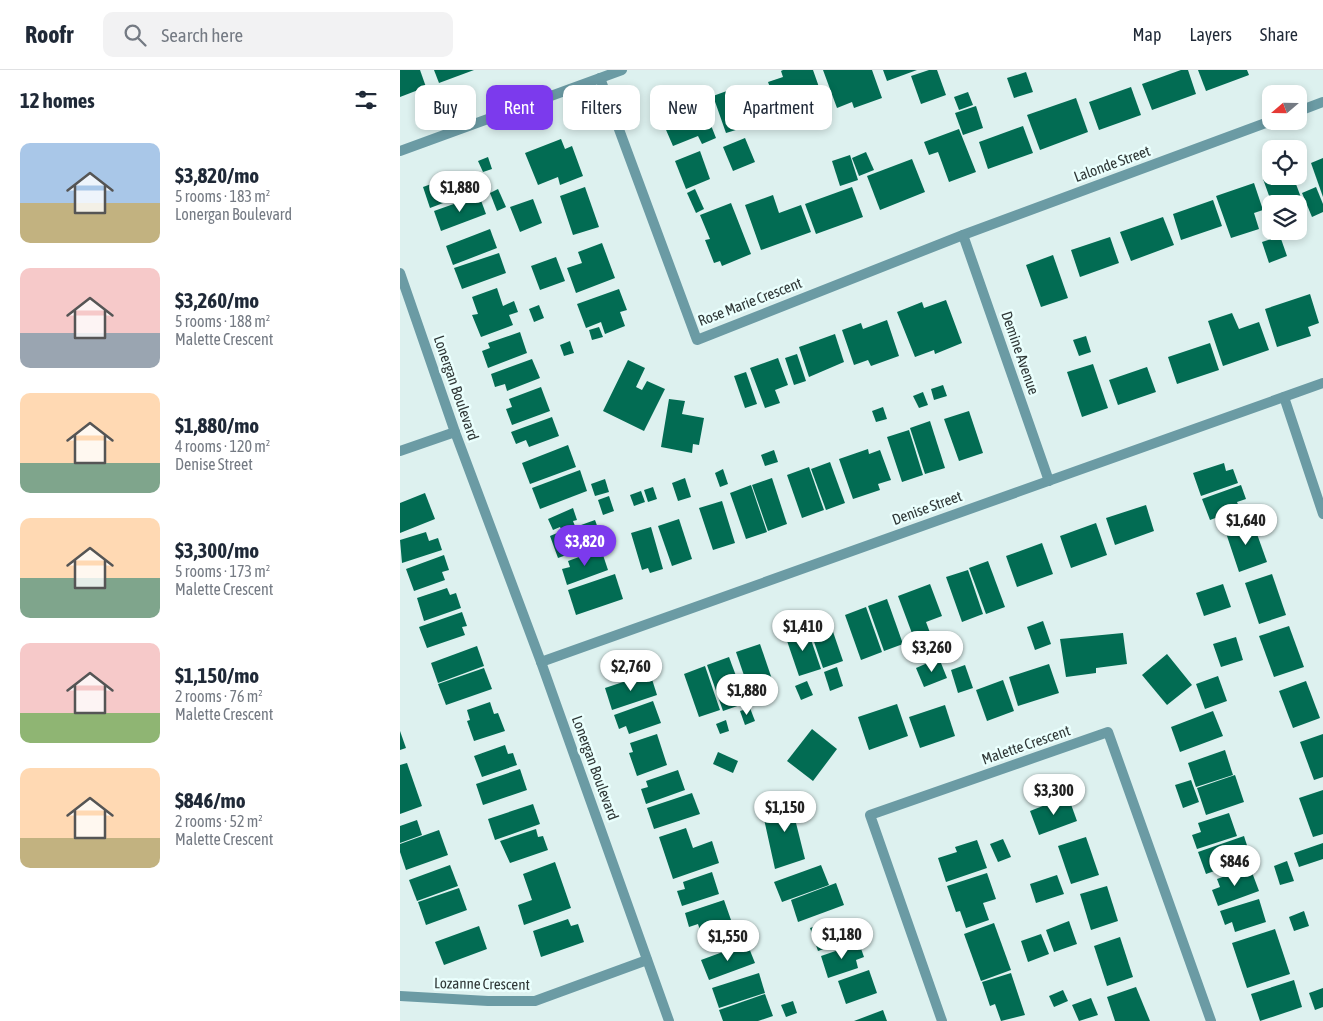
<!DOCTYPE html>
<html lang="en">
<head>
<meta charset="utf-8">
<style>
  :root { --surface:#fff; --page:#f2f2f3; --text:#1f2937; --muted:#747a83; --line:#e0e1e3; --accent:#7c3aed }
  body { margin:0; font-family:"Asap Condensed",sans-serif; background:var(--page); color:var(--text); height:100vh; display:flex; flex-direction:column; font-size:19px; white-space:nowrap }
  * { box-sizing:border-box; margin:0 }
  p { font-size:16px; color:var(--muted) }
  .icon { flex:none; width:28px; height:28px; fill:none; stroke:currentColor; stroke-width:2; stroke-linecap:round; stroke-linejoin:round }
  .map { position:relative; flex:1; overflow:hidden }
  .side { display:flex; flex-direction:column; background:var(--surface); width:400px }
  .side>* { flex:none }
  .guide { position:absolute; left:15px; top:15px; width:475px; height:45px; display:flex; gap:10px }
  .needle { width:32px; rotate:250deg }
  .buttons { position:absolute; left:862px; top:15px; display:grid; gap:10px }
  .buttons a { display:grid; place-items:center; width:45px; height:45px; border-radius:10px; background:var(--surface); box-shadow:0 2px 8px #0003; font-size:25px }
  .price { position:absolute; translate:-50% -42px; padding:0 11px; border-radius:18px; background:#fff; color:#222; font-size:16px; line-height:32px; filter:drop-shadow(0 1px 2px #0008) }
  .price::after { content:''; position:absolute; left:50%; top:30px; width:15px; height:11px; margin-left:-8px; background:inherit; clip-path:polygon(0 0,100% 0,50% 100%) }
  .price.active { background:var(--accent); color:#fff }
  ul { padding:0; list-style:none }
  li { display:flex; align-items:center; gap:15px; height:125px; padding:0 20px }
  li span { display:grid; place-items:center; flex:none; width:140px; height:100px; border-radius:10px; color:#555 }
  li>.icon { margin-inline-start:auto }
  span .icon { width:60px; height:60px; fill:#fffc; stroke-width:1 }
  li b { font-size:21px }
  h2 { display:flex; justify-content:space-between; align-items:center; height:60px; padding:0 20px; font-size:21px }
  .tag { padding:0 18px; border-radius:10px; background:var(--surface); box-shadow:0 2px 8px #0003; font-size:18px; line-height:45px }
  .tag.active { background:var(--accent); color:#fff }
  header { display:flex; align-items:center; gap:30px; box-sizing:border-box; height:70px; padding:0 25px; background:var(--surface); border-bottom:1px solid var(--line) }
  header strong { font-size:24px }
  nav { display:flex; gap:28px; margin-inline-start:auto; font-size:18px }
  .search { width:350px; height:45px; background:var(--page); display:flex; align-items:center; gap:12px; box-sizing:border-box; padding:0 18px; border-radius:10px; color:var(--muted); font-size:19px }
  main { display:flex; flex:1; min-height:0 }
  .map>svg:first-child { display:block }
</style>
</head>
<body>
<header>
<strong>Roofr</strong>
<div class="search"><svg class="icon" aria-label="search" viewBox="0 0 24 24"><circle cx="10" cy="10" r="6"/><path d="M15 15l6 6"/></svg>Search here</div>
<nav><a>Map</a><a>Layers</a><a>Share</a></nav>
</header>
<main>
<section class="side">
<h2>12 homes<svg class="icon" aria-label="filters" viewBox="0 0 24 24"><path d="M4 7h16M4 17h16"/><circle cx="9" cy="7" r="2"/><circle cx="15" cy="17" r="2"/></svg></h2>
<ul>
<li><span style="background:linear-gradient(#a9c7e8 60%,#c2b280 0)"><svg class="icon" aria-label="home" viewBox="0 0 24 24"><path d="M3 11l9-7 9 7M6 9v11h12V9"/></svg></span><div><b>$3,820/mo</b><p>5 rooms · 183 m²</p><p>Lonergan Boulevard</p></div></li>
<li><span style="background:linear-gradient(#f6c9c9 65%,#9aa5b1 0)"><svg class="icon" aria-label="home" viewBox="0 0 24 24"><path d="M3 11l9-7 9 7M6 9v11h12V9"/></svg></span><div><b>$3,260/mo</b><p>5 rooms · 188 m²</p><p>Malette Crescent</p></div></li>
<li><span style="background:linear-gradient(#ffd9b3 70%,#7fa58c 0)"><svg class="icon" aria-label="home" viewBox="0 0 24 24"><path d="M3 11l9-7 9 7M6 9v11h12V9"/></svg></span><div><b>$1,880/mo</b><p>4 rooms · 120 m²</p><p>Denise Street</p></div></li>
<li><span style="background:linear-gradient(#ffd9b3 60%,#7fa58c 0)"><svg class="icon" aria-label="home" viewBox="0 0 24 24"><path d="M3 11l9-7 9 7M6 9v11h12V9"/></svg></span><div><b>$3,300/mo</b><p>5 rooms · 173 m²</p><p>Malette Crescent</p></div></li>
<li><span style="background:linear-gradient(#f6c9c9 70%,#8fb573 0)"><svg class="icon" aria-label="home" viewBox="0 0 24 24"><path d="M3 11l9-7 9 7M6 9v11h12V9"/></svg></span><div><b>$1,150/mo</b><p>2 rooms · 76 m²</p><p>Malette Crescent</p></div></li>
<li><span style="background:linear-gradient(#ffd9b3 70%,#c2b280 0)"><svg class="icon" aria-label="home" viewBox="0 0 24 24"><path d="M3 11l9-7 9 7M6 9v11h12V9"/></svg></span><div><b>$846/mo</b><p>2 rooms · 52 m²</p><p>Malette Crescent</p></div></li>
</ul>
</section>
<div class="map">
<svg width="923" height="951" viewBox="0 0 923 951">
  <rect width="100%" height="100%" fill="#ddf1ef"/>
  <g fill="#026c53">
    <path d="M 0,0 L 20,0 L 26,17 L 0,27 Z"/>
    <path d="M 34,0 L 74,0 L 39,13 Z"/>
    <path d="M 383,0 L 413,0 L 426,37 L 398,47 L 393,33 L 378,39 L 368,12 L 383,7 L 381,1 Z"/>
    <path d="M 423,0 L 472,0 L 482,28 L 454,38 L 452,32 L 437,38 Z"/>
    <path d="M 483,0 L 517,0 L 487,11 Z"/>
    <path d="M 529,0 L 537,0 L 546,25 L 521,34 L 511,6 Z"/>
    <path d="M 781,0 L 788,0 L 796,24 L 752,40 L 742,14 Z"/>
    <path d="M 798,0 L 847,0 L 849,5 L 806,21 Z"/>
    <path d="M 626,2 L 633,22 L 614,28 L 607,8 Z"/>
    <path d="M 353,17 L 366,51 L 326,63 L 313,26 L 335,18 L 337,23 Z"/>
    <path d="M 731,17 L 741,45 L 699,60 L 689,32 Z"/>
    <path d="M 568,22 L 573,35 L 559,40 L 554,27 Z"/>
    <path d="M 676,28 L 688,62 L 640,80 L 627,45 Z"/>
    <path d="M 301,30 L 316,68 L 302,74 L 298,66 L 273,76 L 260,46 Z"/>
    <path d="M 576,36 L 583,58 L 563,65 L 555,43 Z"/>
    <path d="M 623,56 L 633,83 L 588,99 L 579,72 Z"/>
    <path d="M 559,59 L 576,102 L 549,112 L 538,82 L 529,85 L 524,72 Z"/>
    <path d="M 345,68 L 355,92 L 333,101 L 323,77 Z"/>
    <path d="M 161,69 L 165,79 L 172,76 L 183,106 L 160,115 L 158,107 L 138,115 L 125,83 Z"/>
    <path d="M 300,81 L 310,109 L 286,119 L 275,91 Z"/>
    <path d="M 466,82 L 474,100 L 459,106 L 452,88 Z"/>
    <path d="M 450,85 L 458,110 L 440,116 L 432,91 Z"/>
    <path d="M 88,87 L 92,99 L 83,102 L 78,91 Z"/>
    <path d="M 923,88 L 923,127 L 911,93 Z"/>
    <path d="M 512,89 L 525,122 L 480,140 L 467,106 Z"/>
    <path d="M 67,101 L 75,121 L 30,138 L 23,117 Z"/>
    <path d="M 872,106 L 893,106 L 906,141 L 899,144 L 899,134 L 872,134 L 863,109 Z"/>
    <path d="M 854,113 L 863,140 L 854,143 L 859,159 L 831,168 L 816,126 Z"/>
    <path d="M 185,117 L 199,157 L 173,165 L 160,126 Z"/>
    <path d="M 452,117 L 463,147 L 416,164 L 405,134 Z"/>
    <path d="M 916,117 L 923,134 L 923,142 L 912,147 L 902,123 Z"/>
    <path d="M 98,119 L 106,137 L 97,141 L 90,123 Z"/>
    <path d="M 295,119 L 304,139 L 296,143 L 287,123 Z"/>
    <path d="M 79,125 L 86,144 L 41,161 L 34,141 Z"/>
    <path d="M 373,125 L 379,143 L 401,135 L 411,162 L 361,180 L 345,135 Z"/>
    <path d="M 133,129 L 142,153 L 120,162 L 110,137 Z"/>
    <path d="M 813,130 L 822,156 L 781,170 L 773,144 Z"/>
    <path d="M 331,133 L 351,184 L 322,196 L 320,191 L 314,193 L 305,170 L 310,169 L 300,145 Z"/>
    <path d="M 763,147 L 774,175 L 731,191 L 720,162 Z"/>
    <path d="M 90,159 L 97,178 L 53,195 L 46,176 Z"/>
    <path d="M 880,166 L 887,186 L 869,193 L 862,172 Z"/>
    <path d="M 710,167 L 719,193 L 680,207 L 671,180 Z"/>
    <path d="M 202,173 L 215,208 L 176,223 L 167,198 L 182,193 L 178,182 Z"/>
    <path d="M 99,183 L 106,203 L 62,219 L 54,198 Z"/>
    <path d="M 653,185 L 668,228 L 641,237 L 626,195 Z"/>
    <path d="M 156,187 L 165,211 L 140,220 L 131,196 Z"/>
    <path d="M 97,218 L 103,236 L 114,231 L 118,242 L 109,245 L 113,255 L 81,267 L 72,245 L 78,244 L 72,227 Z"/>
    <path d="M 219,219 L 227,240 L 220,242 L 225,256 L 205,264 L 201,252 L 186,258 L 177,234 Z"/>
    <path d="M 910,224 L 919,253 L 908,257 L 911,266 L 877,277 L 865,239 Z"/>
    <path d="M 546,230 L 562,273 L 535,284 L 534,280 L 515,287 L 497,242 L 522,232 L 524,238 Z"/>
    <path d="M 139,235 L 144,248 L 134,252 L 129,239 Z"/>
    <path d="M 832,243 L 839,259 L 859,252 L 869,280 L 823,296 L 808,251 Z"/>
    <path d="M 487,250 L 499,286 L 471,296 L 468,290 L 454,295 L 442,260 L 461,253 L 463,259 Z"/>
    <path d="M 199,257 L 203,267 L 192,270 L 189,260 Z"/>
    <path d="M 120,262 L 127,283 L 88,298 L 82,281 L 90,278 L 88,273 Z"/>
    <path d="M 435,264 L 444,292 L 409,307 L 399,277 Z"/>
    <path d="M 686,266 L 691,282 L 679,286 L 673,270 Z"/>
    <path d="M 170,271 L 174,283 L 164,286 L 160,275 Z"/>
    <path d="M 810,273 L 819,300 L 777,314 L 768,287 Z"/>
    <path d="M 397,284 L 406,311 L 394,315 L 385,288 Z"/>
    <path d="M 378,288 L 388,315 L 375,320 L 380,333 L 365,338 L 350,298 Z"/>
    <path d="M 132,289 L 140,308 L 107,321 L 105,314 L 95,317 L 91,304 Z"/>
    <path d="M 228,290 L 245,298 L 236,317 L 242,320 L 247,311 L 265,319 L 244,361 L 203,341 Z"/>
    <path d="M 693,294 L 708,338 L 682,347 L 667,302 Z"/>
    <path d="M 747,297 L 756,322 L 718,335 L 709,310 Z"/>
    <path d="M 346,302 L 357,334 L 345,338 L 334,306 Z"/>
    <path d="M 543,315 L 547,326 L 534,330 L 531,319 Z"/>
    <path d="M 141,317 L 150,341 L 112,355 L 106,339 L 112,337 L 109,329 Z"/>
    <path d="M 523,322 L 528,335 L 519,338 L 513,326 Z"/>
    <path d="M 269,329 L 285,331 L 282,344 L 304,348 L 299,375 L 293,374 L 292,383 L 261,377 Z"/>
    <path d="M 483,337 L 487,349 L 476,352 L 472,341 Z"/>
    <path d="M 569,341 L 583,383 L 559,391 L 544,349 Z"/>
    <path d="M 152,347 L 159,366 L 129,377 L 126,370 L 116,374 L 111,362 Z"/>
    <path d="M 530,351 L 545,398 L 525,404 L 510,358 Z"/>
    <path d="M 509,360 L 523,405 L 502,412 L 487,367 Z"/>
    <path d="M 168,375 L 176,397 L 130,414 L 122,393 Z"/>
    <path d="M 468,379 L 469,384 L 480,380 L 491,410 L 478,414 L 480,420 L 453,429 L 439,389 Z"/>
    <path d="M 374,380 L 378,392 L 365,396 L 361,385 Z"/>
    <path d="M 430,392 L 445,433 L 426,440 L 411,399 Z"/>
    <path d="M 824,393 L 826,401 L 833,399 L 838,413 L 801,426 L 793,403 Z"/>
    <path d="M 409,397 L 424,440 L 402,448 L 387,405 Z"/>
    <path d="M 323,399 L 328,414 L 320,417 L 315,403 Z"/>
    <path d="M 180,400 L 187,421 L 140,439 L 132,418 Z"/>
    <path d="M 285,408 L 291,427 L 278,431 L 272,413 Z"/>
    <path d="M 372,408 L 387,454 L 368,461 L 352,415 Z"/>
    <path d="M 205,409 L 209,422 L 195,426 L 191,414 Z"/>
    <path d="M 351,415 L 367,462 L 346,469 L 330,423 Z"/>
    <path d="M 841,415 L 846,429 L 837,432 L 840,439 L 810,450 L 802,429 Z"/>
    <path d="M 253,417 L 257,429 L 248,432 L 244,420 Z"/>
    <path d="M 241,421 L 245,432 L 234,436 L 230,425 Z"/>
    <path d="M 25,423 L 35,449 L 0,463 L 0,433 Z"/>
    <path d="M 209,426 L 214,441 L 203,445 L 198,430 Z"/>
    <path d="M 322,431 L 335,473 L 313,480 L 299,438 Z"/>
    <path d="M 746,435 L 754,461 L 715,475 L 706,448 Z"/>
    <path d="M 173,438 L 177,450 L 173,451 L 175,456 L 167,460 L 195,450 L 203,472 L 158,488 L 150,466 L 162,461 L 160,457 L 153,460 L 148,449 Z"/>
    <path d="M 279,449 L 292,489 L 272,496 L 258,456 Z"/>
    <path d="M 852,450 L 867,492 L 839,502 L 825,460 Z"/>
    <path d="M 696,453 L 707,485 L 671,498 L 660,466 Z"/>
    <path d="M 251,457 L 263,499 L 250,503 L 248,498 L 242,500 L 231,463 Z"/>
    <path d="M 26,462 L 29,471 L 38,468 L 42,480 L 2,493 L 0,470 Z"/>
    <path d="M 642,473 L 653,504 L 617,517 L 606,486 Z"/>
    <path d="M 201,479 L 208,500 L 167,515 L 162,499 L 170,497 L 168,491 Z"/>
    <path d="M 44,485 L 49,500 L 42,502 L 45,510 L 14,521 L 6,499 Z"/>
    <path d="M 588,491 L 605,537 L 586,544 L 569,498 Z"/>
    <path d="M 568,500 L 583,544 L 562,552 L 546,507 Z"/>
    <path d="M 215,504 L 223,529 L 176,545 L 168,520 Z"/>
    <path d="M 872,504 L 886,545 L 859,554 L 845,513 Z"/>
    <path d="M 530,514 L 542,546 L 526,552 L 535,576 L 519,582 L 498,526 Z"/>
    <path d="M 823,514 L 831,537 L 804,546 L 796,523 Z"/>
    <path d="M 47,518 L 50,525 L 56,523 L 61,538 L 24,551 L 17,528 Z"/>
    <path d="M 487,529 L 503,574 L 484,581 L 468,536 Z"/>
    <path d="M 466,537 L 482,582 L 461,590 L 445,545 Z"/>
    <path d="M 62,542 L 67,556 L 62,557 L 65,565 L 27,578 L 19,557 Z"/>
    <path d="M 429,550 L 443,591 L 423,598 L 409,557 Z"/>
    <path d="M 643,551 L 651,574 L 635,580 L 627,557 Z"/>
    <path d="M 889,556 L 904,597 L 874,607 L 859,566 Z"/>
    <path d="M 407,558 L 421,599 L 399,606 L 385,565 Z"/>
    <path d="M 723,563 L 727,594 L 696,598 L 696,603 L 666,607 L 660,569 Z"/>
    <path d="M 836,567 L 843,590 L 821,597 L 813,574 Z"/>
    <path d="M 360,574 L 375,618 L 351,626 L 336,582 Z"/>
    <path d="M 77,576 L 84,596 L 38,613 L 31,593 Z"/>
    <path d="M 767,584 L 792,615 L 767,635 L 742,605 Z"/>
    <path d="M 329,587 L 346,633 L 323,641 L 307,595 Z"/>
    <path d="M 539,588 L 547,608 L 524,617 L 516,598 Z"/>
    <path d="M 649,594 L 659,623 L 618,636 L 609,607 Z"/>
    <path d="M 565,595 L 573,618 L 558,623 L 551,600 Z"/>
    <path d="M 305,596 L 320,640 L 299,647 L 284,604 Z"/>
    <path d="M 437,597 L 443,616 L 430,621 L 424,602 Z"/>
    <path d="M 84,598 L 92,619 L 46,635 L 38,614 Z"/>
    <path d="M 250,603 L 257,625 L 212,640 L 205,618 Z"/>
    <path d="M 818,606 L 827,631 L 805,639 L 796,614 Z"/>
    <path d="M 603,610 L 614,641 L 587,651 L 576,620 Z"/>
    <path d="M 407,611 L 413,625 L 401,630 L 395,616 Z"/>
    <path d="M 906,611 L 920,648 L 893,658 L 879,621 Z"/>
    <path d="M 253,631 L 261,653 L 229,664 L 226,656 L 219,659 L 214,645 Z"/>
    <path d="M 90,632 L 94,644 L 98,643 L 105,661 L 74,671 L 67,651 L 70,650 L 67,640 Z"/>
    <path d="M 497,634 L 508,666 L 469,680 L 458,647 Z"/>
    <path d="M 545,635 L 555,666 L 520,678 L 509,647 Z"/>
    <path d="M 350,638 L 355,651 L 345,655 L 340,641 Z"/>
    <path d="M 813,641 L 823,666 L 780,682 L 771,657 Z"/>
    <path d="M 326,650 L 329,661 L 320,664 L 316,654 Z"/>
    <path d="M 412,659 L 437,679 L 413,711 L 387,691 Z"/>
    <path d="M 0,661 L 6,678 L 0,680 Z"/>
    <path d="M 257,664 L 267,695 L 237,706 L 229,683 L 233,682 L 230,673 Z"/>
    <path d="M 923,664 L 923,707 L 914,710 L 900,672 Z"/>
    <path d="M 105,675 L 108,684 L 113,683 L 117,695 L 82,707 L 74,686 Z"/>
    <path d="M 825,680 L 833,705 L 796,717 L 788,693 Z"/>
    <path d="M 318,682 L 338,691 L 333,703 L 313,694 Z"/>
    <path d="M 7,693 L 22,736 L 0,744 L 0,695 Z"/>
    <path d="M 120,699 L 127,720 L 83,735 L 76,714 Z"/>
    <path d="M 278,700 L 285,720 L 246,734 L 241,719 L 248,717 L 246,711 Z"/>
    <path d="M 835,705 L 844,732 L 806,745 L 797,718 Z"/>
    <path d="M 791,710 L 799,732 L 783,738 L 775,715 Z"/>
    <path d="M 923,720 L 923,764 L 913,767 L 899,728 Z"/>
    <path d="M 292,723 L 300,744 L 254,759 L 247,738 Z"/>
    <path d="M 398,726 L 402,743 L 394,745 L 405,789 L 375,799 L 364,749 L 374,747 L 370,733 Z"/>
    <path d="M 668,726 L 677,751 L 639,765 L 630,741 Z"/>
    <path d="M 133,734 L 140,754 L 95,770 L 88,749 Z"/>
    <path d="M 829,743 L 837,766 L 797,779 L 792,765 L 801,762 L 798,753 Z"/>
    <path d="M 17,750 L 22,765 L 0,773 L 0,756 Z"/>
    <path d="M 286,758 L 293,778 L 312,771 L 319,793 L 273,809 L 259,767 Z"/>
    <path d="M 136,759 L 138,767 L 143,766 L 148,780 L 110,793 L 100,771 Z"/>
    <path d="M 39,760 L 48,785 L 6,800 L 0,782 L 0,774 Z"/>
    <path d="M 844,766 L 851,788 L 806,804 L 798,782 Z"/>
    <path d="M 686,767 L 699,805 L 671,814 L 658,776 Z"/>
    <path d="M 603,769 L 611,787 L 598,792 L 590,774 Z"/>
    <path d="M 577,770 L 587,798 L 546,812 L 538,788 L 557,782 L 555,777 Z"/>
    <path d="M 923,773 L 923,789 L 899,797 L 894,783 Z"/>
    <path d="M 887,791 L 894,811 L 880,815 L 874,796 Z"/>
    <path d="M 155,792 L 171,838 L 124,855 L 118,835 L 132,830 L 123,804 Z"/>
    <path d="M 50,795 L 58,816 L 17,831 L 9,810 Z"/>
    <path d="M 421,795 L 429,815 L 382,832 L 374,812 Z"/>
    <path d="M 850,797 L 859,821 L 818,836 L 812,820 L 820,817 L 817,809 Z"/>
    <path d="M 312,802 L 319,824 L 282,836 L 277,821 L 285,819 L 283,812 Z"/>
    <path d="M 587,803 L 596,829 L 583,833 L 589,850 L 566,858 L 560,841 L 556,842 L 547,816 Z"/>
    <path d="M 657,805 L 664,824 L 636,833 L 630,814 Z"/>
    <path d="M 436,813 L 444,835 L 398,852 L 391,830 Z"/>
    <path d="M 707,816 L 718,851 L 691,860 L 680,824 Z"/>
    <path d="M 59,818 L 67,840 L 26,855 L 18,832 Z"/>
    <path d="M 859,829 L 866,852 L 835,862 L 832,852 L 825,855 L 820,841 Z"/>
    <path d="M 324,830 L 331,850 L 300,860 L 298,854 L 289,857 L 285,843 Z"/>
    <path d="M 904,841 L 909,856 L 894,861 L 889,847 Z"/>
    <path d="M 440,848 L 443,855 L 450,852 L 456,868 L 418,881 L 410,858 Z"/>
    <path d="M 168,849 L 171,856 L 178,854 L 184,872 L 141,887 L 133,861 Z"/>
    <path d="M 669,851 L 677,874 L 654,882 L 646,860 Z"/>
    <path d="M 594,853 L 611,900 L 581,911 L 564,864 Z"/>
    <path d="M 79,856 L 87,879 L 44,895 L 35,872 Z"/>
    <path d="M 875,859 L 890,904 L 847,918 L 832,873 Z"/>
    <path d="M 641,864 L 649,884 L 628,892 L 621,871 Z"/>
    <path d="M 720,867 L 733,907 L 707,916 L 694,876 Z"/>
    <path d="M 347,873 L 355,893 L 309,910 L 301,890 Z"/>
    <path d="M 459,873 L 464,887 L 456,890 L 458,898 L 428,908 L 421,886 Z"/>
    <path d="M 469,900 L 477,923 L 446,934 L 438,911 Z"/>
    <path d="M 359,903 L 365,923 L 319,938 L 312,918 Z"/>
    <path d="M 611,903 L 625,945 L 601,951 L 595,934 L 590,936 L 582,912 Z"/>
    <path d="M 894,910 L 902,937 L 860,951 L 851,924 Z"/>
    <path d="M 736,917 L 750,951 L 715,951 L 707,927 Z"/>
    <path d="M 923,918 L 923,937 L 915,940 L 909,923 Z"/>
    <path d="M 663,920 L 668,931 L 654,937 L 649,926 Z"/>
    <path d="M 365,924 L 373,946 L 358,951 L 323,951 L 319,940 Z"/>
    <path d="M 691,928 L 698,945 L 679,951 L 672,935 Z"/>
    <path d="M 393,931 L 397,943 L 386,947 L 381,935 Z"/>
    <path d="M 483,940 L 487,951 L 454,951 Z"/>
  </g>
  <g fill="none" stroke-linecap="round" stroke-linejoin="round">
    <g stroke="#6b9ba4" stroke-width="10">
      <path d="M 200,8 L 297,270 L 563,165 L 871,51"/>
      <path d="M 899,41 L 923,32"/>
      <path d="M 0,81 L 222,0"/>
      <path d="M 563,165 L 649,411"/>
      <path d="M 0,203 L 55,362 L 141,592 L 269,951"/>
      <path d="M 884,327 L 923,444"/>
      <path d="M 0,381 L 55,362"/>
      <path d="M 141,592 L 923,313"/>
      <path d="M 0,926 L 88,931 L 135,931 L 247,890"/>
      <path d="M 542,951 L 470,745 L 708,662 L 811,951"/>
    </g>
  </g>
  <g text-anchor="middle" stroke-width="5" stroke-linejoin="round" paint-order="stroke">
    <g font-size="15" fill="#2f3736" stroke="#eafffd">
      <text transform="translate(712 94) rotate(-20)" y="5">Lalonde Street</text>
      <text transform="translate(350 232) rotate(-21)" y="5">Rose Marie Crescent</text>
      <text transform="translate(620 283) rotate(71)" y="5">Demine Avenue</text>
      <text transform="translate(56 318) rotate(71)" y="5">Lonergan Boulevard</text>
      <text transform="translate(527 438) rotate(-20)" y="5">Denise Street</text>
      <text transform="translate(626 675) rotate(-19)" y="5">Malette Crescent</text>
      <text transform="translate(195 698) rotate(70)" y="5">Lonergan Boulevard</text>
      <text transform="translate(82 914) rotate(1)" y="5">Lozanne Crescent</text>
    </g>
  </g>
</svg>
<div class="buttons">
<a><svg class="needle" viewBox="-14 -14 28 28"><path d="M0-13l5 13h-10z" fill="#e53935"/><path d="M0 13l5-13h-10z" fill="#747a83"/></svg></a>
<a><svg class="icon" aria-label="locate" viewBox="0 0 24 24"><circle cx="12" cy="12" r="6"/><path d="M12 2v4M12 18v4M2 12h4M18 12h4"/></svg></a>
<a><svg class="icon" aria-label="layers" viewBox="0 0 24 24"><path d="M12 4l9 5-9 5-9-5zM3 14l9 5 9-5"/></svg></a>
</div>
<b class="price" style="left:60px;top:143px">$1,880</b>
<b class="price" style="left:846px;top:476px">$1,640</b>
<b class="price active" style="left:185px;top:497px">$3,820</b>
<b class="price" style="left:403px;top:582px">$1,410</b>
<b class="price" style="left:532px;top:603px">$3,260</b>
<b class="price" style="left:231px;top:622px">$2,760</b>
<b class="price" style="left:347px;top:646px">$1,880</b>
<b class="price" style="left:654px;top:746px">$3,300</b>
<b class="price" style="left:385px;top:763px">$1,150</b>
<b class="price" style="left:835px;top:817px">$846</b>
<b class="price" style="left:442px;top:890px">$1,180</b>
<b class="price" style="left:328px;top:892px">$1,550</b>
<div class="guide">
<a class="tag">Buy</a>
<a class="tag active">Rent</a>
<a class="tag">Filters</a>
<a class="tag">New</a>
<a class="tag">Apartment</a>
</div>
</div>
</main>
</body>
</html>
